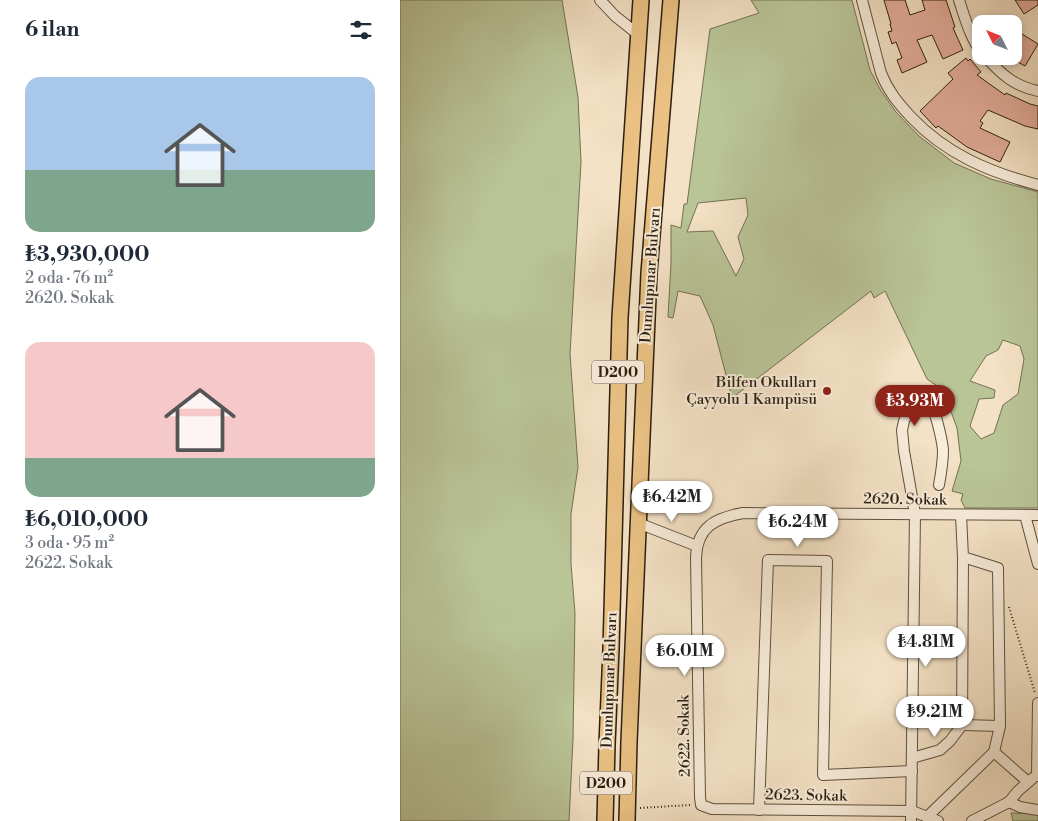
<!DOCTYPE html>
<html lang="tr">
<head>
<meta charset="utf-8">
<style>
  :root { --surface:#fff; --page:#f6f6f7; --text:#1f2937; --muted:#747a83; --accent:#8f2418 }
  body { margin:0; font-family:"Libre Bodoni",serif; background:var(--page); color:var(--text); height:100vh; display:flex; flex-direction:column; font-size:19px; white-space:nowrap }
  * { box-sizing:border-box; margin:0 }
  p { font-size:16px; color:var(--muted) }
  .icon { flex:none; width:28px; height:28px; fill:none; stroke:currentColor; stroke-width:2; stroke-linecap:round; stroke-linejoin:round }
  .map { position:relative; flex:1; overflow:hidden }
  .side { display:flex; flex-direction:column; background:var(--surface); width:400px }
  .side>* { flex:none }
  .needle { width:32px; rotate:312deg }
  .controls { position:absolute; left:572px; top:15px; display:grid; gap:10px }
  .controls a { display:grid; place-items:center; width:50px; height:50px; border-radius:10px; background:var(--surface); box-shadow:0 2px 8px #0003; font-size:25px }
  .price { position:absolute; translate:-50% -42px; padding:0 11px; border-radius:18px; background:#fff; color:#222; font-size:16px; line-height:32px; filter:drop-shadow(0 1px 2px #0008) }
  .price::after { content:''; position:absolute; left:50%; top:30px; width:15px; height:11px; margin-left:-8px; background:inherit; clip-path:polygon(0 0,100% 0,50% 100%) }
  .price.active { background:var(--accent); color:#fff }
  ul { padding:0; list-style:none }
  li { display:grid; align-content:center; gap:10px; height:265px; padding:0 25px }
  li span { display:grid; place-items:center; height:155px; border-radius:15px; color:#555 }
  li>.icon { margin-inline-start:auto }
  span .icon { width:90px; height:90px; fill:#fffc; stroke-width:1 }
  li b { font-size:21px }
  h2 { display:flex; justify-content:space-between; align-items:center; height:60px; padding:0 25px; font-size:21px }
  main { display:flex; flex:1; min-height:0 }
  .map>svg:first-child { display:block }
</style>
</head>
<body>
<main>
<section class="side">
<h2>6 ilan<svg class="icon" aria-label="filters" viewBox="0 0 24 24"><path d="M4 7h16M4 17h16"/><circle cx="9" cy="7" r="2"/><circle cx="15" cy="17" r="2"/></svg></h2>
<ul>
<li><span style="background:linear-gradient(#a9c7e8 60%,#7fa58c 0)"><svg class="icon" aria-label="home" viewBox="0 0 24 24"><path d="M3 11l9-7 9 7M6 9v11h12V9"/></svg></span><div><b>₺3,930,000</b><p>2 oda · 76 m²</p><p>2620. Sokak</p></div></li>
<li><span style="background:linear-gradient(#f6c9c9 75%,#7fa58c 0)"><svg class="icon" aria-label="home" viewBox="0 0 24 24"><path d="M3 11l9-7 9 7M6 9v11h12V9"/></svg></span><div><b>₺6,010,000</b><p>3 oda · 95 m²</p><p>2622. Sokak</p></div></li>
</ul>
</section>
<div class="map">
<svg width="638" height="821" viewBox="0 0 638 821">
  <rect width="100%" height="100%" fill="#f4e2c6"/>
  <filter id="stains"><feTurbulence type="fractalNoise" baseFrequency=".004" numOctaves="4"/><feColorMatrix values="0 0 0 0 .2 0 0 0 0 .09 0 0 0 0 .02 0 0 0 .5 -.17"/></filter>
  <radialGradient id="worn" r=".72"><stop offset=".6" stop-color="#630" stop-opacity="0"/><stop offset="1" stop-color="#630" stop-opacity=".3"/></radialGradient>
  <g fill="#b9c497" stroke="#727253" fill-rule="evenodd">
    <path d="M 0,0 L 162,0 L 178,97 L 181,162 L 170,354 L 178,467 L 171,514 L 171,564 L 175,613 L 173,739 L 169,821 L 0,821 Z"/>
    <path d="M 351,0 L 452,0 L 470,70 L 481,91 L 496,112 L 519,136 L 554,163 L 591,179 L 638,192 L 638,508 L 565,508 L 561,500 L 563,494 L 552,491 L 561,461 L 557,428 L 543,390 L 527,379 L 485,291 L 474,298 L 471,291 L 332,398 L 313,325 L 300,296 L 278,291 L 273,318 L 268,317 L 271,263 L 271,225 L 281,228 L 284,204 L 287,204 L 310,29 L 359,13 ZM 346,198 L 348,215 L 338,237 L 344,259 L 336,276 L 313,231 L 287,232 L 298,203 ZM 603,340 L 620,346 L 624,359 L 618,394 L 603,405 L 594,433 L 581,439 L 570,426 L 579,399 L 594,398 L 595,390 L 570,381 L 586,356 L 598,350 Z"/>
    <path d="M 611,813 L 638,814 L 638,821 L 613,821 Z"/>
  </g>
  <g fill="#e4ad9b" stroke="#2c1f0f">
    <path d="M 484,0 L 505,0 L 510,15 L 525,10 L 522,0 L 546,0 L 555,27 L 553,28 L 563,50 L 543,59 L 532,35 L 517,40 L 527,62 L 502,73 L 497,60 L 502,58 L 496,42 L 492,44 L 488,32 L 492,31 L 490,24 L 491,24 Z"/>
    <path d="M 615,0 L 638,0 L 638,5 L 624,14 Z"/>
    <path d="M 622,34 L 638,44 L 625,66 L 614,60 L 614,39 L 617,42 Z"/>
    <path d="M 566,58 L 568,61 L 570,59 L 581,72 L 577,75 L 605,95 L 606,93 L 630,104 L 638,106 L 638,129 L 625,126 L 588,110 L 580,121 L 583,123 L 580,128 L 610,142 L 600,162 L 567,147 L 538,126 L 536,128 L 520,111 L 553,79 L 548,73 Z"/>
  </g>
  <g fill="none" stroke-linecap="round" stroke-linejoin="round">
    <defs>
      <g id="minor">
        <path d="M 200,0 L 215,16 L 239,35"/>
        <path d="M 462,0 L 481,73 C 488,91 498,103 511,117 C 546,154 589,172 638,185"/>
        <path d="M 559,0 C 565,18 570,37 581,52"/>
        <path d="M 585,56 C 601,74 614,86 638,91"/>
        <path d="M 625,515 L 638,564"/>
        <path d="M 238,523 L 297,546"/>
        <path d="M 563,557 L 562,725 L 600,726"/>
        <path d="M 594,752 L 628,782"/>
        <path d="M 512,758 L 540,750 L 550,741 L 562,725"/>
        <path d="M 637,776 L 638,703"/>
        <path d="M 609,802 L 618,791 L 633,778"/>
        <path d="M 359,810 L 368,560 L 427,561 L 423,775 L 512,771"/>
        <path d="M 527,817 L 594,752 L 600,726 L 598,568 L 563,557 L 561,515"/>
        <path d="M 511,821 L 515,514 L 504,451 L 502,430 L 504,421 L 513,401 L 517,395 L 520,393 C 524,394 525,394 527,396 C 534,404 542,439 543,450 C 543,462 541,474 539,485"/>
        <path d="M 538,821 L 512,811 L 312,809 L 301,805 L 300,797 L 296,558 C 297,527 315,518 343,513 L 638,515"/>
        <path d="M 572,821 L 609,802 L 620,807 L 638,810"/>
      </g>
      <g id="highway">
        <path d="M 205,821 L 207,745 L 211,649 L 220,317 L 241,0"/>
        <path d="M 227,821 L 229,742 L 249,273 L 271,0"/>
      </g>
    </defs>
    <use href="#minor" stroke="#5e503d" stroke-width="12"/>
    <use href="#highway" stroke="#2c1f0f" stroke-width="18"/>
    <g stroke="#2c1f0f" stroke-width="2" stroke-dasharray="1 2.5" stroke-linecap="butt">
      <path d="M 609,607 L 635,693"/>
      <path d="M 240,808 L 290,805"/>
    </g>
    <use href="#minor" stroke="#f8ecda" stroke-width="10"/>
    <use href="#highway" stroke="#eac183" stroke-width="15"/>
  </g>
  <circle fill="#8f2418" stroke="#f8ecda" stroke-width="2" cx="427" cy="391" r="5"/>
  <g text-anchor="middle" stroke-width="4" stroke-linejoin="round" paint-order="stroke">
    <g fill="#f8ecda" stroke="#695c4c" stroke-width="1">
      <rect x="192" y="360.5" width="52" height="23" rx="4"/>
      <rect x="180" y="771.5" width="52" height="23" rx="4"/>
    </g>
    <g font-size="14" font-weight="bold" fill="#2c1f0f">
      <text x="218" y="377">D200</text>
      <text x="206" y="788">D200</text>
    </g>
    <g font-size="15" fill="#2c1f0f" stroke="#f8ecda">
      <text transform="translate(250 275) rotate(-86)" y="5">Dumlupınar Bulvarı</text>
      <text transform="translate(505 499) rotate(1)" y="5">2620. Sokak</text>
      <text transform="translate(209 680) rotate(-88)" y="5">Dumlupınar Bulvarı</text>
      <text transform="translate(284 736) rotate(-91)" y="5">2622. Sokak</text>
      <text transform="translate(406 795) rotate(1)" y="5">2623. Sokak</text>
    </g>
    <g font-size="15" fill="#2c1f0f" stroke="#f8ecda" text-anchor="end">
      <text x="417" y="387">Bilfen Okulları<tspan x="417" dy="17">Çayyolu 1 Kampüsü</tspan></text>
    </g>
  </g>
  <rect width="100%" height="100%" filter="url(#stains)"/>
  <rect width="100%" height="100%" fill="url(#worn)"/>
</svg>
<div class="controls">
<a><svg class="needle" viewBox="-14 -14 28 28"><path d="M0-13l5 13h-10z" fill="#e53935"/><path d="M0 13l5-13h-10z" fill="#747a83"/></svg></a>
</div>
<b class="price active" style="left:515px;top:427px">₺3.93M</b>
<b class="price" style="left:272px;top:523px">₺6.42M</b>
<b class="price" style="left:398px;top:548px">₺6.24M</b>
<b class="price" style="left:526px;top:668px">₺4.81M</b>
<b class="price" style="left:285px;top:677px">₺6.01M</b>
<b class="price" style="left:535px;top:738px">₺9.21M</b>
</div>
</main>
</body>
</html>
